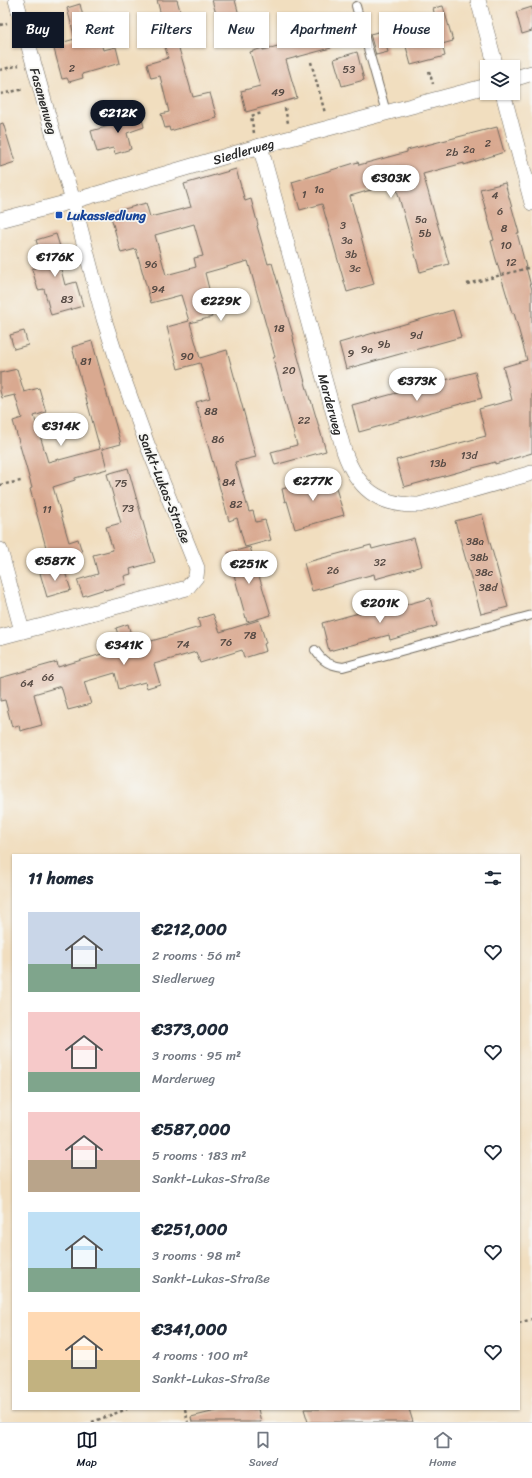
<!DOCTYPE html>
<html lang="en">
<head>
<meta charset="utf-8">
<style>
  :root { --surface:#fff; --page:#f6f6f7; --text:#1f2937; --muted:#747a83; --line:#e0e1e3; --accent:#111827 }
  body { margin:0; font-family:Sriracha,sans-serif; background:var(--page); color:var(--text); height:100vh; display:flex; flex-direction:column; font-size:15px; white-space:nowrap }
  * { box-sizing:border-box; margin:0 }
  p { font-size:13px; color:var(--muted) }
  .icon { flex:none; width:22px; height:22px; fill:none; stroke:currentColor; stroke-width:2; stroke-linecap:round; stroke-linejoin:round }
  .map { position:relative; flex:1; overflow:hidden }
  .side { position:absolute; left:12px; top:854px; width:508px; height:556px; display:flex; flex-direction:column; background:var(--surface); border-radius:0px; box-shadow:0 1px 3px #0004 }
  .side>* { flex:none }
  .hud { position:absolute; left:12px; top:12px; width:508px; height:36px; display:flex; gap:8px }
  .controls { position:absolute; left:480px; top:60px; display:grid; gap:8px }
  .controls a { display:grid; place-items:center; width:40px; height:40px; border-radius:0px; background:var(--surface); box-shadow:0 1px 3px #0004; font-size:20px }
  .price { position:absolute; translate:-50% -34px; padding:0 9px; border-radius:14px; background:#fff; color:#222; font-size:13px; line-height:26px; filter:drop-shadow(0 1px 2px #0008) }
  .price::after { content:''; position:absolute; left:50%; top:24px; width:12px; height:9px; margin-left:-6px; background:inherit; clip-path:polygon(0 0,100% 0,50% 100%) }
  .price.current { background:var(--accent); color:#fff }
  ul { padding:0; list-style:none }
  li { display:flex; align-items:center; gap:12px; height:100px; padding:0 16px }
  li span { display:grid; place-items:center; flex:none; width:112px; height:80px; border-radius:0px; color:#555 }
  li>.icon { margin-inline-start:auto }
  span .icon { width:48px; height:48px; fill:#fffc; stroke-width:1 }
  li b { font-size:17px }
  h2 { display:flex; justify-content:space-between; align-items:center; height:48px; padding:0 16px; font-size:17px }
  .chip { padding:0 14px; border-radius:0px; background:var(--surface); box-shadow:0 1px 3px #0004; font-size:14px; line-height:36px }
  .chip.current { background:var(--accent); color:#fff }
  .tabs { display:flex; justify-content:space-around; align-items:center; height:56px; border-top:1px solid var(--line); background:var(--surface); font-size:11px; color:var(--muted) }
  .tabs a { display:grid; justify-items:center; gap:2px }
  .tabs .current { color:var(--accent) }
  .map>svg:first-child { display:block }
</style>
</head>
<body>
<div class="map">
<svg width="532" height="1422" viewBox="0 0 532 1422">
  <rect width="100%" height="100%" fill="#f6f6f2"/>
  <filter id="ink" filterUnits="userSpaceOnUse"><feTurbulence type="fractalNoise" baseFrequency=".025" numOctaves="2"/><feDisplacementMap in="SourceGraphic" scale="8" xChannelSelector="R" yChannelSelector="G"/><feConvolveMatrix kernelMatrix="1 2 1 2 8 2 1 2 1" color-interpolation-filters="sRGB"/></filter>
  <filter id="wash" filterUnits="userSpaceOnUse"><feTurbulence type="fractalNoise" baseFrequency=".012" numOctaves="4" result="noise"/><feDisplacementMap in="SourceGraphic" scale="16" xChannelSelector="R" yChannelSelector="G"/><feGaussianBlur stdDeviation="0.9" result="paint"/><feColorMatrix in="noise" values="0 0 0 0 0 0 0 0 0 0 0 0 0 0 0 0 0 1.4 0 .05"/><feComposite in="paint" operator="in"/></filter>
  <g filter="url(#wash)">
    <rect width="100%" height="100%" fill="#f1debf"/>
    <g id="blocks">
      <g fill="#d9a990" fill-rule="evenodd">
        <path d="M 157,0 L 177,0 L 189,42 L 178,45 L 193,97 L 210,93 L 217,118 L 170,131 L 169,127 L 165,128 L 161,114 L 169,112 L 160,76 L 151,78 L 147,64 L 168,58 L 157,17 L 161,15 Z"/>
        <path d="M 212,0 L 235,0 L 239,15 L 218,21 Z"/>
        <path d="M 80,4 L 89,42 L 100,39 L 103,50 L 116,47 L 120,63 L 82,74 L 83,78 L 69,82 L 67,78 L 62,79 L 53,45 L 75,39 L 67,8 Z"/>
        <path d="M 443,6 L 453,41 L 442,44 L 445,56 L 411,65 L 405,43 L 439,34 L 433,8 Z"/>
        <path d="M 532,7 L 532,31 L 522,34 L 516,12 Z"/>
        <path d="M 326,28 L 331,48 L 286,60 L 297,98 L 246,112 L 241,91 L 260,86 L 250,52 L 263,48 L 263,50 L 300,40 L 299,36 Z"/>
        <path d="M 382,31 L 388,52 L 376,55 L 370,34 Z"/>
        <path d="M 357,52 L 364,80 L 342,86 L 334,59 Z"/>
        <path d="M 140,111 L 144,127 L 127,133 L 131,149 L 115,154 L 113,148 L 97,152 L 91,131 L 123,122 L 122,116 Z"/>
        <path d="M 3,123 L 15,162 L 0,167 L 0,124 Z"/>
        <path d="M 497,127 L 504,152 L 464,165 L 464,163 L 423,174 L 449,264 L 420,272 L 395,183 L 350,196 L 374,284 L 347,292 L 322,204 L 300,210 L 292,182 L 358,162 L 359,165 L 407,152 L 407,150 Z"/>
        <path d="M 236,169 L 245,201 L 251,199 L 258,225 L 257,226 L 268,264 L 272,263 L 294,339 L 293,339 L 310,400 L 311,400 L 326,451 L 275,465 L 271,452 L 297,445 L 273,358 L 275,357 L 248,261 L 205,273 L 212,301 L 208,302 L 212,317 L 190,323 L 200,358 L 227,350 L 256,457 L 235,462 L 249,512 L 253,511 L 256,522 L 265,520 L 271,540 L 245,547 L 237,518 L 229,521 L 196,402 L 210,398 L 200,363 L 178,369 L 167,327 L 189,321 L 181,295 L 151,303 L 136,249 L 121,253 L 110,213 L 146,203 L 150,217 L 191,207 L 184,184 ZM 194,224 L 203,256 L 194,258 L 196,267 L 166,275 L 155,235 Z"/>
        <path d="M 505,183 L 519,233 L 517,233 L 532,290 L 532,453 L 495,464 L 495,462 L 404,487 L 396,460 L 486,436 L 479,409 L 512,400 L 503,367 L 527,360 L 514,313 L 512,313 L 495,256 L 491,241 L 494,240 L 480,189 Z"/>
        <path d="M 56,234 L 63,256 L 58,258 L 65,285 L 76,282 L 83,306 L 51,315 L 44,289 L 38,290 L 32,269 L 44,265 L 36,240 Z"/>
        <path d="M 453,310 L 461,337 L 346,369 L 339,343 Z"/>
        <path d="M 24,331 L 28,345 L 14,349 L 10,335 Z"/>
        <path d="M 92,341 L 121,444 L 102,449 L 107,469 L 75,478 L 75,480 L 53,487 L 69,542 L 78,539 L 82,552 L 50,562 L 30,489 L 32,488 L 13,421 L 22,418 L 15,395 L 2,398 L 0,391 L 0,373 L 17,369 L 24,392 L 39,388 L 46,412 L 34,416 L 48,462 L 59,459 L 59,460 L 100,449 L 72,347 Z"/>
        <path d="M 475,372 L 482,398 L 359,432 L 352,405 Z"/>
        <path d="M 128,468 L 148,540 L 155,562 L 130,569 L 131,574 L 124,576 L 126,584 L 105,590 L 105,589 L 83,596 L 77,580 L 98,574 L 93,555 L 113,550 L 106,527 L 121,523 L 107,474 Z"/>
        <path d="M 332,475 L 344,515 L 295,529 L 287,501 L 285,502 L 282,489 Z"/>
        <path d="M 482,514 L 508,607 L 481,614 L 455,521 Z"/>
        <path d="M 414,538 L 422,566 L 375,579 L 374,574 L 312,591 L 304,563 L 371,545 L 372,549 Z"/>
        <path d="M 250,547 L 271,615 L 247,622 L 228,553 Z"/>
        <path d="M 63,566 L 71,590 L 47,597 L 40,573 Z"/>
        <path d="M 430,598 L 437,626 L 390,640 L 389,635 L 329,651 L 322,623 L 381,607 L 383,611 Z"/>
        <path d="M 213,614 L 220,632 L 259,620 L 266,643 L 264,644 L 266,651 L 244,658 L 242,650 L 200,663 L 196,652 L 154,664 L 160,684 L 147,688 L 145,682 L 119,689 L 115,673 L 84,682 L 91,704 L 68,710 L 61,686 L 34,694 L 42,725 L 20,731 L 19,725 L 12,727 L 5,700 L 0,701 L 0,678 L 57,662 L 58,667 L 122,648 L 116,628 L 128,624 L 134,646 L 200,627 L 198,619 Z"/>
        <path d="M 224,1409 L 258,1409 L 261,1422 L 192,1422 L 191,1417 Z"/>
        <path d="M 304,1409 L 409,1409 L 413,1422 L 308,1422 Z"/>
      </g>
    </g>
  </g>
  <g filter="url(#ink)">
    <use href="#blocks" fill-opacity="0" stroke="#706a5f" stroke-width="1"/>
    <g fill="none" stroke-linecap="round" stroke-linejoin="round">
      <defs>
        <g id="lane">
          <path d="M 356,6 L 386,112"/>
          <path d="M 315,650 C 323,662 329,665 343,667 L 532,615"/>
        </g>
        <g id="street">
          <path d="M 478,0 L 496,67"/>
          <path d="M 513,79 L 532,73"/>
          <path d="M 503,93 L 532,203"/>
          <path id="s1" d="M 260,146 L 344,451 C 357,488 378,506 419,505 L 532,473"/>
          <path id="s2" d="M 0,220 L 73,201 L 257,147 L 487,86"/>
          <path d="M 0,550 L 22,631"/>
          <path d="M 0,637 L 187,588 L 196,577 L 197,568 L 147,444 L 121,372 L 104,319 L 73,201 L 51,126 L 16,0"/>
        </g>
      </defs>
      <use href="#lane" stroke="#706a5f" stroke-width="10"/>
      <use href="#street" stroke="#706a5f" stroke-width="16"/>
      <g stroke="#706a5f" stroke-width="2.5" stroke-dasharray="3 3" stroke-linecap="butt">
        <path d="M 0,25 L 7,23"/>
        <path d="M 311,62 L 325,113"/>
        <path d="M 0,70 L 19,65"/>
        <path d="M 429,71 L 433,84"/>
        <path d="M 1,94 L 24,89"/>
        <path d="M 285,108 L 288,123"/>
        <path d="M 254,133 L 251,116 L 262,113"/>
        <path d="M 467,284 L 532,267"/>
        <path d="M 0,485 L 21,481"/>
        <path d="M 519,1323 L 532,1319"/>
        <path d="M 185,1409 L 188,1422"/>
        <path d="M 92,1422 L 127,1409"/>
      </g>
      <use href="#lane" stroke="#fff" stroke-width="8"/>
      <use href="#street" stroke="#fff" stroke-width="15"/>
    </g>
  </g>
  <rect fill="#1a4fb4" stroke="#f6f6f2" stroke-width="1.5" x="55" y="211" width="8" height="8" rx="2"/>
  <g text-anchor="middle" stroke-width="3.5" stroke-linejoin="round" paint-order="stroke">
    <g font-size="11" fill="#564a44">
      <text x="72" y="72">2</text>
      <text x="349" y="73">53</text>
      <text x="278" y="96">49</text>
      <text x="488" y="147">2</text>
      <text x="469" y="153">2a</text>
      <text x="452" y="156">2b</text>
      <text x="319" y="193">1a</text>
      <text x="304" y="198">1</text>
      <text x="495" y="199">4</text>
      <text x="500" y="215">6</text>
      <text x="421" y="223">5a</text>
      <text x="343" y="229">3</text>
      <text x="504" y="232">8</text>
      <text x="425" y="237">5b</text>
      <text x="347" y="244">3a</text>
      <text x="506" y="249">10</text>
      <text x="351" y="258">3b</text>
      <text x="511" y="266">12</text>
      <text x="151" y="268">96</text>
      <text x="355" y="272">3c</text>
      <text x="158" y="293">94</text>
      <text x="67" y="303">83</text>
      <text x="279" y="332">18</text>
      <text x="416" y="339">9d</text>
      <text x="384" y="348">9b</text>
      <text x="367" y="353">9a</text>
      <text x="351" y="357">9</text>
      <text x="187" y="360">90</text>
      <text x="86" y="365">81</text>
      <text x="289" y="374">20</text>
      <text x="211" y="415">88</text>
      <text x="304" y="424">22</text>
      <text x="218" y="443">86</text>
      <text x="469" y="459">13d</text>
      <text x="438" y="467">13b</text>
      <text x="229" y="486">84</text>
      <text x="121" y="487">75</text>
      <text x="236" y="508">82</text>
      <text x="128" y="512">73</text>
      <text x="47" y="513">11</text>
      <text x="475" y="545">38a</text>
      <text x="479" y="561">38b</text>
      <text x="380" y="566">32</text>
      <text x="333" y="574">26</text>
      <text x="484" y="576">38c</text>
      <text x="488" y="591">38d</text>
      <text x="250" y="639">78</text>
      <text x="226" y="646">76</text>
      <text x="183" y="648">74</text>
      <text x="48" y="681">66</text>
      <text x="27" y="687">64</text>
    </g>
    <g font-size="13" fill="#2b2b2b" stroke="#f6f6f2">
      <text transform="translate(44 101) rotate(74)" y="5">Fasanenweg</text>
      <text dy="5" stroke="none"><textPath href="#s2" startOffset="253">Siedlerweg</textPath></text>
      <text dy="5" stroke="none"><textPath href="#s1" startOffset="268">Marderweg</textPath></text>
      <text transform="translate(165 488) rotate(68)" y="5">Sankt-Lukas-Straße</text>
    </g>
    <g font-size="13" font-weight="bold" fill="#164399" stroke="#f6f6f2" text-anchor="start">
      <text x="67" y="220">Lukassiedlung</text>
    </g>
  </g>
</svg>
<div class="controls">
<a><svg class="icon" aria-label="layers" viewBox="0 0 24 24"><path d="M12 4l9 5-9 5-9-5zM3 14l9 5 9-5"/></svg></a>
</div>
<b class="price current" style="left:118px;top:134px">€212K</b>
<b class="price" style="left:391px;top:199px">€303K</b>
<b class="price" style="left:55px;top:278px">€176K</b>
<b class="price" style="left:221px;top:322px">€229K</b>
<b class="price" style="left:417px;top:402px">€373K</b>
<b class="price" style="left:61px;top:447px">€314K</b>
<b class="price" style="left:313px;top:502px">€277K</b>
<b class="price" style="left:55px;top:582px">€587K</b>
<b class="price" style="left:249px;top:585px">€251K</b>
<b class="price" style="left:380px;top:624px">€201K</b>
<b class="price" style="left:124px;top:666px">€341K</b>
<div class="hud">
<a class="chip current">Buy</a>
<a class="chip">Rent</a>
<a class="chip">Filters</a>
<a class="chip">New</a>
<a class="chip">Apartment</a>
<a class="chip">House</a>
</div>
<section class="side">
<h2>11 homes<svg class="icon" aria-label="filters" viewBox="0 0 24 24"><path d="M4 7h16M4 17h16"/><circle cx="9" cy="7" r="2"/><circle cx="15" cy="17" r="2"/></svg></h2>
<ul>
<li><span style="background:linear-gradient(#c9d6e8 65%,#7fa58c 0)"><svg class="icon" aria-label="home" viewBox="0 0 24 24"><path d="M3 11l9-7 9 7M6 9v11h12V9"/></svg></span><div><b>€212,000</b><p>2 rooms · 56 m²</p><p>Siedlerweg</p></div><svg class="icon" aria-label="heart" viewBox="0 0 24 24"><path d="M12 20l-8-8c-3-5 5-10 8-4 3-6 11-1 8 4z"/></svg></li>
<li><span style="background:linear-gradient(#f6c9c9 75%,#7fa58c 0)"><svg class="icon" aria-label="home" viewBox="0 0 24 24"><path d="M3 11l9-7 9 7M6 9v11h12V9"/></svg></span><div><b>€373,000</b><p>3 rooms · 95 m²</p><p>Marderweg</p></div><svg class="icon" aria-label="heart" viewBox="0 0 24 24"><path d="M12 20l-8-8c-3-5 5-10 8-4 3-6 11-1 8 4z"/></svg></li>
<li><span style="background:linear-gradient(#f6c9c9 60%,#b9a48a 0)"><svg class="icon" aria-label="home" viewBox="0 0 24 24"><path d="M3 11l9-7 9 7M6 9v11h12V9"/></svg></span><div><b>€587,000</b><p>5 rooms · 183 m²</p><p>Sankt-Lukas-Straße</p></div><svg class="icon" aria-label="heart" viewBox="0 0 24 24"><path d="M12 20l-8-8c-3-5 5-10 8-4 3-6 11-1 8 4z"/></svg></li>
<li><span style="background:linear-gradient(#bfe0f5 70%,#7fa58c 0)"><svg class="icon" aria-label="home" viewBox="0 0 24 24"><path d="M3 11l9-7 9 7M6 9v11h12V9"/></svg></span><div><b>€251,000</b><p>3 rooms · 98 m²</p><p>Sankt-Lukas-Straße</p></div><svg class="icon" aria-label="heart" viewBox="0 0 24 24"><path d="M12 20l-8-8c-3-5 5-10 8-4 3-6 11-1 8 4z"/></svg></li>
<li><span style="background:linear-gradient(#ffd9b3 60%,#c2b280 0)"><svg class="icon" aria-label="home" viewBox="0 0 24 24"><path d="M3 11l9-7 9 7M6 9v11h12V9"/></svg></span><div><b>€341,000</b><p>4 rooms · 100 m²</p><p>Sankt-Lukas-Straße</p></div><svg class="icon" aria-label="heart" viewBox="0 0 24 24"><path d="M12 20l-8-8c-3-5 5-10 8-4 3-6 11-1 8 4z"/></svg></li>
</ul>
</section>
</div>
<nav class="tabs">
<a class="current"><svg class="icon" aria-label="map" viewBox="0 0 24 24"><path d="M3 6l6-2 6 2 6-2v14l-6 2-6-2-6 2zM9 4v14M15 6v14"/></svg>Map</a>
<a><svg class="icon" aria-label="saved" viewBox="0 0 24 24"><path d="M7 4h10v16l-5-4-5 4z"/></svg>Saved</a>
<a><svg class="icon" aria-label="home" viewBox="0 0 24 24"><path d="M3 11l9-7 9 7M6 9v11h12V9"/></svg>Home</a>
</nav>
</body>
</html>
